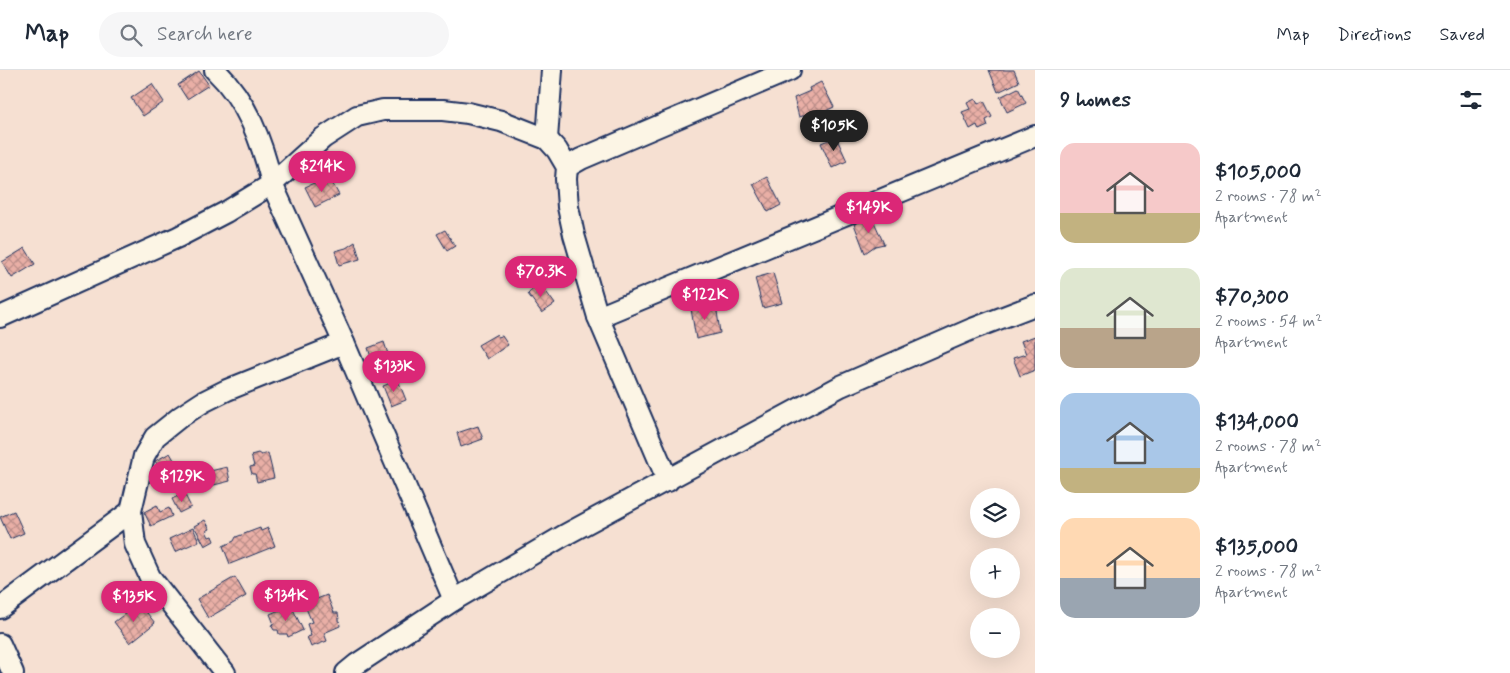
<!DOCTYPE html>
<html lang="en">
<head>
<meta charset="utf-8">
<style>
  :root { --surface:#fff; --page:#f6f6f7; --text:#1f2937; --muted:#747a83; --line:#e0e1e3; --accent:#db2777 }
  body { margin:0; font-family:Mynerve,sans-serif; background:var(--page); color:var(--text); height:100vh; display:flex; flex-direction:column; font-size:19px; white-space:nowrap }
  * { box-sizing:border-box; margin:0 }
  p { font-size:16px; color:var(--muted) }
  .icon { flex:none; width:28px; height:28px; fill:none; stroke:currentColor; stroke-width:2; stroke-linecap:round; stroke-linejoin:round }
  .map { position:relative; flex:1; overflow:hidden }
  .drawer { display:flex; flex-direction:column; background:var(--surface); width:475px }
  .drawer>* { flex:none }
  .fabs { position:absolute; left:970px; top:418px; display:grid; gap:10px }
  .fabs a { display:grid; place-items:center; width:50px; height:50px; border-radius:50%; background:var(--surface); box-shadow:0 5px 20px #0002; font-size:25px }
  .price { position:absolute; translate:-50% -42px; padding:0 11px; border-radius:18px; background:var(--accent); color:#fff; font-size:16px; line-height:32px; filter:drop-shadow(0 1px 2px #0008) }
  .price::after { content:''; position:absolute; left:50%; top:30px; width:15px; height:11px; margin-left:-8px; background:inherit; clip-path:polygon(0 0,100% 0,50% 100%) }
  .price.current { background:#222; color:#fff }
  ul { padding:0; list-style:none }
  li { display:flex; align-items:center; gap:15px; height:125px; padding:0 25px }
  li span { display:grid; place-items:center; flex:none; width:140px; height:100px; border-radius:15px; color:#555 }
  li>.icon { margin-inline-start:auto }
  span .icon { width:60px; height:60px; fill:#fffc; stroke-width:1 }
  li b { font-size:21px }
  h2 { display:flex; justify-content:space-between; align-items:center; height:60px; padding:0 25px; font-size:21px }
  header { display:flex; align-items:center; gap:30px; box-sizing:border-box; height:70px; padding:0 25px; background:var(--surface); border-bottom:1px solid var(--line) }
  header strong { font-size:24px }
  nav { display:flex; gap:28px; margin-inline-start:auto; font-size:18px }
  .search { width:350px; height:45px; background:var(--page); display:flex; align-items:center; gap:12px; box-sizing:border-box; padding:0 18px; border-radius:28px; color:var(--muted); font-size:19px }
  main { display:flex; flex:1; min-height:0 }
  .map>svg:first-child { display:block }
</style>
</head>
<body>
<header>
<strong>Map</strong>
<div class="search"><svg class="icon" aria-label="search" viewBox="0 0 24 24"><circle cx="10" cy="10" r="6"/><path d="M15 15l6 6"/></svg>Search here</div>
<nav><a>Map</a><a>Directions</a><a>Saved</a></nav>
</header>
<main>
<div class="map">
<svg width="1035" height="603" viewBox="0 0 1035 603">
  <defs>
    <pattern id="building-cross-hatch" width="8" height="8" patternUnits="userSpaceOnUse" patternTransform="scale(1.25)"><rect width="8" height="8" fill="#e9afa6"/><path d="M0 0l8 8M0 8l8-8" fill="none" stroke="#bc8f8a"/></pattern>
  </defs>
  <rect width="100%" height="100%" fill="#f6e0d2"/>
  <filter id="ink" filterUnits="userSpaceOnUse"><feTurbulence type="fractalNoise" baseFrequency=".02" numOctaves="2"/><feDisplacementMap in="SourceGraphic" scale="10" xChannelSelector="R" yChannelSelector="G"/><feConvolveMatrix kernelMatrix="1 2 1 2 8 2 1 2 1" color-interpolation-filters="sRGB"/></filter>
  <g filter="url(#ink)">
    <g fill="url(#building-cross-hatch)" stroke="#1b2f5e">
      <path d="M 989,0 L 1014,0 L 1019,12 L 998,22 Z"/>
      <path d="M 199,1 L 209,15 L 187,29 L 178,15 Z"/>
      <path d="M 821,12 L 834,37 L 815,46 L 814,43 L 799,47 L 794,28 L 810,21 L 809,18 Z"/>
      <path d="M 152,14 L 164,32 L 143,46 L 131,28 Z"/>
      <path d="M 1018,18 L 1026,33 L 1007,42 L 1000,27 Z"/>
      <path d="M 975,29 L 978,34 L 984,31 L 992,47 L 986,50 L 988,56 L 979,60 L 977,55 L 970,59 L 962,42 L 970,39 L 967,33 Z"/>
      <path d="M 836,67 L 847,91 L 832,98 L 821,73 Z"/>
      <path d="M 767,107 L 781,135 L 768,142 L 753,114 Z"/>
      <path d="M 330,109 L 339,125 L 315,137 L 305,117 L 314,113 L 317,116 Z"/>
      <path d="M 871,145 L 884,174 L 875,176 L 865,183 L 854,154 L 863,151 Z"/>
      <path d="M 445,160 L 455,176 L 447,181 L 437,164 Z"/>
      <path d="M 355,172 L 360,189 L 339,195 L 335,181 L 346,178 Z"/>
      <path d="M 25,178 L 35,194 L 12,208 L 2,192 Z"/>
      <path d="M 773,203 L 782,233 L 763,238 L 755,208 Z"/>
      <path d="M 539,212 L 555,234 L 542,243 L 528,224 Z"/>
      <path d="M 712,233 L 714,240 L 717,241 L 720,263 L 696,269 L 691,239 Z"/>
      <path d="M 497,264 L 498,267 L 502,266 L 508,275 L 487,289 L 478,275 Z"/>
      <path d="M 1035,266 L 1035,300 L 1020,306 L 1013,288 L 1026,284 L 1021,271 Z"/>
      <path d="M 384,272 L 391,293 L 371,299 L 368,290 L 371,287 L 368,278 Z"/>
      <path d="M 398,310 L 406,330 L 391,336 L 383,316 Z"/>
      <path d="M 478,356 L 483,369 L 461,377 L 457,363 Z"/>
      <path d="M 170,383 L 177,395 L 163,403 L 155,391 Z"/>
      <path d="M 258,383 L 261,385 L 268,383 L 274,408 L 257,412 L 255,404 L 252,404 L 250,397 L 254,396 L 251,385 Z"/>
      <path d="M 227,397 L 230,411 L 206,417 L 202,403 Z"/>
      <path d="M 184,423 L 191,437 L 179,443 L 172,429 Z"/>
      <path d="M 157,435 L 160,442 L 169,438 L 172,446 L 151,456 L 144,442 Z"/>
      <path d="M 14,441 L 24,463 L 10,469 L 0,447 Z"/>
      <path d="M 205,450 L 210,459 L 206,461 L 209,467 L 212,466 L 214,471 L 205,476 L 194,456 Z"/>
      <path d="M 193,458 L 199,471 L 175,482 L 169,469 Z"/>
      <path d="M 260,458 L 261,461 L 268,458 L 275,476 L 230,494 L 223,476 L 234,471 L 236,467 Z"/>
      <path d="M 235,507 L 246,526 L 208,548 L 197,529 Z"/>
      <path d="M 327,525 L 334,543 L 338,543 L 340,556 L 324,563 L 327,571 L 311,577 L 307,567 L 311,566 L 307,554 L 312,552 L 304,534 Z"/>
      <path d="M 139,533 L 155,553 L 130,573 L 114,552 Z"/>
      <path d="M 291,535 L 303,560 L 288,567 L 287,564 L 279,564 L 278,560 L 274,560 L 271,555 L 274,554 L 270,544 Z"/>
    </g>
    <g fill="none" stroke-linecap="round" stroke-linejoin="round">
      <defs>
        <g id="street">
          <path d="M 215,0 C 247,31 262,71 272,114 L 344,273 L 454,530"/>
          <path d="M 547,69 L 552,0"/>
          <path d="M 567,97 L 581,89 L 790,0"/>
          <path d="M 0,247 L 178,167 L 226,142 L 272,114 L 323,68 L 357,46 L 383,40 L 443,40 L 468,43 L 501,51 L 547,69 L 557,80 L 567,97 L 566,109 L 568,137 L 574,165 L 598,247 L 668,411"/>
          <path d="M 598,247 L 1035,66"/>
          <path d="M 0,538 L 131,441"/>
          <path d="M 0,574 L 13,603"/>
          <path d="M 225,603 L 150,507 L 135,474 L 131,441 L 144,386 L 155,367 L 180,347 L 203,332 L 227,320 L 344,273"/>
          <path d="M 346,603 L 357,594 L 454,530 L 563,466 L 841,316 L 972,259 L 1035,235"/>
        </g>
      </defs>
      <use href="#street" stroke="#1b2f5e" stroke-width="24"/>
      <use href="#street" stroke="#fcf5e5" stroke-width="20"/>
    </g>
  </g>
</svg>
<div class="fabs">
<a><svg class="icon" aria-label="layers" viewBox="0 0 24 24"><path d="M12 4l9 5-9 5-9-5zM3 14l9 5 9-5"/></svg></a>
<a>+</a>
<a>−</a>
</div>
<b class="price current" style="left:834px;top:82px">$105K</b>
<b class="price" style="left:322px;top:123px">$214K</b>
<b class="price" style="left:869px;top:164px">$149K</b>
<b class="price" style="left:541px;top:228px">$70.3K</b>
<b class="price" style="left:705px;top:251px">$122K</b>
<b class="price" style="left:394px;top:323px">$133K</b>
<b class="price" style="left:182px;top:433px">$129K</b>
<b class="price" style="left:286px;top:552px">$134K</b>
<b class="price" style="left:134px;top:553px">$135K</b>
</div>
<section class="drawer">
<h2>9 homes<svg class="icon" aria-label="filters" viewBox="0 0 24 24"><path d="M4 7h16M4 17h16"/><circle cx="9" cy="7" r="2"/><circle cx="15" cy="17" r="2"/></svg></h2>
<ul>
<li><span style="background:linear-gradient(#f6c9c9 70%,#c2b280 0)"><svg class="icon" aria-label="home" viewBox="0 0 24 24"><path d="M3 11l9-7 9 7M6 9v11h12V9"/></svg></span><div><b>$105,000</b><p>2 rooms · 78 m²</p><p>Apartment</p></div></li>
<li><span style="background:linear-gradient(#dfe7d0 60%,#b9a48a 0)"><svg class="icon" aria-label="home" viewBox="0 0 24 24"><path d="M3 11l9-7 9 7M6 9v11h12V9"/></svg></span><div><b>$70,300</b><p>2 rooms · 54 m²</p><p>Apartment</p></div></li>
<li><span style="background:linear-gradient(#a9c7e8 75%,#c2b280 0)"><svg class="icon" aria-label="home" viewBox="0 0 24 24"><path d="M3 11l9-7 9 7M6 9v11h12V9"/></svg></span><div><b>$134,000</b><p>2 rooms · 78 m²</p><p>Apartment</p></div></li>
<li><span style="background:linear-gradient(#ffd9b3 60%,#9aa5b1 0)"><svg class="icon" aria-label="home" viewBox="0 0 24 24"><path d="M3 11l9-7 9 7M6 9v11h12V9"/></svg></span><div><b>$135,000</b><p>2 rooms · 78 m²</p><p>Apartment</p></div></li>
</ul>
</section>
</main>
</body>
</html>
